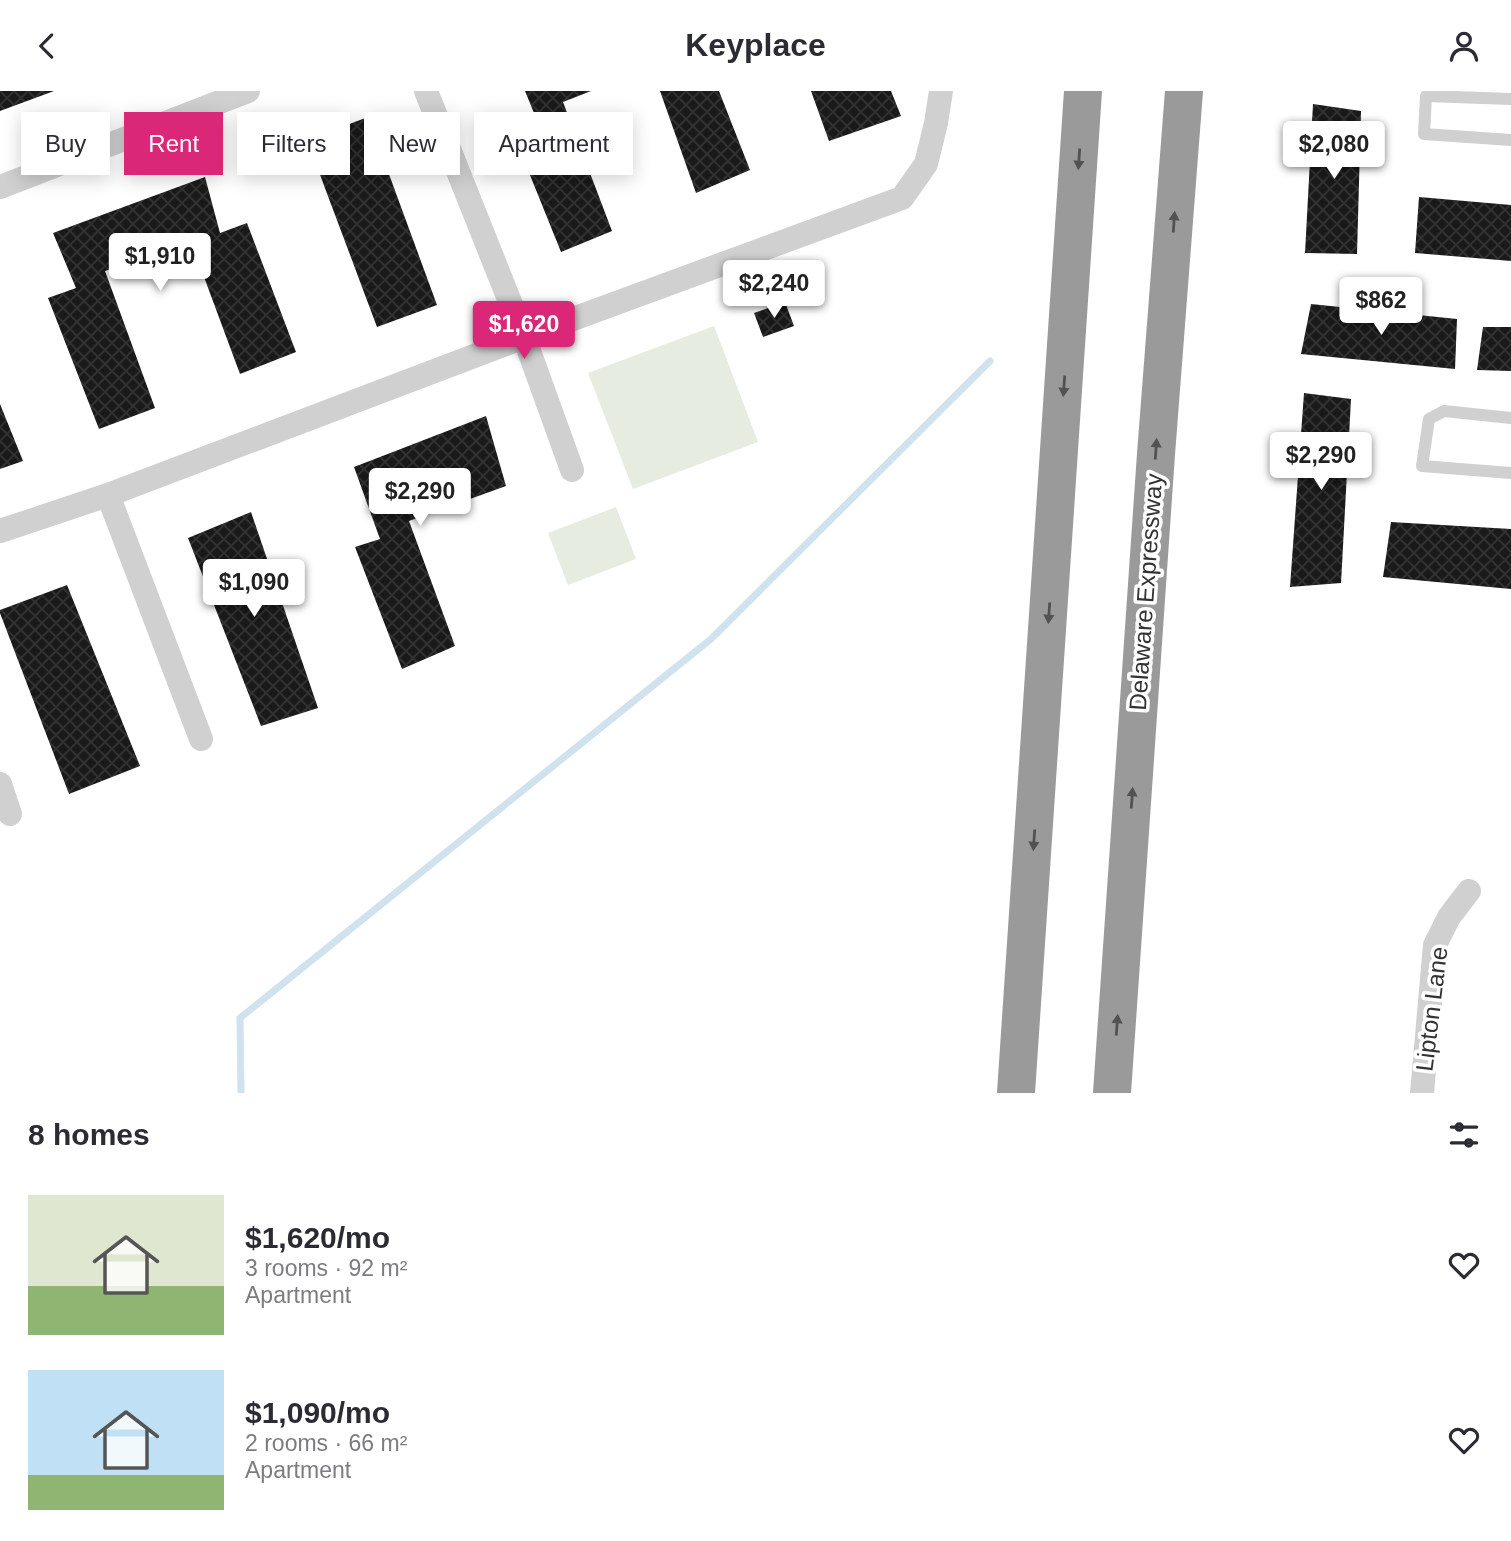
<!DOCTYPE html>
<html lang="en">
<head>
<meta charset="utf-8">
<style>
  :root { --surface:#fff; --page:#f2f2f3; --text:#2b2b33; --muted:#7c7c81; --accent:#db2777 }
  body { margin:0; font-family:Arial,sans-serif; background:var(--page); color:var(--text); height:100vh; display:flex; flex-direction:column; font-size:26px; white-space:nowrap }
  * { box-sizing:border-box; margin:0 }
  p { font-size:23px; color:var(--muted) }
  .icon { flex:none; width:38px; height:38px; fill:none; stroke:currentColor; stroke-width:2; stroke-linecap:round; stroke-linejoin:round }
  .map { position:relative; height:1002px; overflow:hidden }
  .details { display:flex; flex-direction:column; background:var(--surface); flex:1 }
  .details>* { flex:none }
  .top-card { position:absolute; left:21px; top:21px; width:700px; height:63px; display:flex; gap:14px }
  .price { position:absolute; translate:-50% -60px; padding:0 16px; border-radius:7px; background:#fff; color:#222; font-size:23px; line-height:46px; filter:drop-shadow(0 2px 4px #0008) }
  .price::after { content:''; position:absolute; left:50%; top:42px; width:21px; height:16px; margin-left:-10px; background:inherit; clip-path:polygon(0 0,100% 0,50% 100%) }
  .price.current { background:var(--accent); color:#fff }
  ul { padding:0; list-style:none }
  li { display:flex; align-items:center; gap:21px; height:175px; padding:0 28px }
  li span { display:grid; place-items:center; flex:none; width:196px; height:140px; border-radius:0px; color:#555 }
  li>.icon { margin-inline-start:auto }
  span .icon { width:84px; height:84px; fill:#fffc; stroke-width:1 }
  li b { font-size:30px }
  h2 { display:flex; justify-content:space-between; align-items:center; height:84px; padding:0 28px; font-size:30px }
  .tag { padding:0 24px; border-radius:0px; background:var(--surface); box-shadow:0 4px 18px #0003; font-size:24px; line-height:63px }
  .tag.current { background:var(--accent); color:#fff }
  header { display:flex; justify-content:space-between; align-items:center; height:91px; padding:0 28px; background:var(--surface); font-size:32px; font-weight:800 }
  .map>svg:first-child { display:block }
</style>
</head>
<body>
<header><svg class="icon" aria-label="back" viewBox="0 0 24 24"><path d="M15 5l-7 7 7 7"/></svg>Keyplace<svg class="icon" aria-label="person" viewBox="0 0 24 24"><circle cx="12" cy="8" r="4"/><path d="M4 21q1-7 8-7t8 7"/></svg></header>
<div class="map">
<svg width="1511" height="1002" viewBox="0 0 1511 1002">
  <defs>
    <pattern id="building-cross-hatch" width="8" height="8" patternUnits="userSpaceOnUse" patternTransform="scale(1.75)"><rect width="8" height="8" fill="#1a1a1a"/><path d="M0 0l8 8M0 8l8-8" fill="none" stroke="#333"/></pattern>
  </defs>
  <rect width="100%" height="100%" fill="#fff"/>
  <g fill="#e6ecdf">
    <path d="M 714,235 L 758,351 L 633,398 L 588,282 Z"/>
    <path d="M 616,416 L 636,468 L 568,494 L 548,442 Z"/>
  </g>
  <g fill="none" stroke-linecap="round" stroke-linejoin="round">
    <path stroke="#cfe2ee" stroke-width="7" d="M 241,1002 L 240,927 L 711,548 L 990,270"/>
  </g>
  <g fill="url(#building-cross-hatch)">
    <path d="M 0,0 L 54,0 L 0,20 Z"/>
    <path d="M 525,0 L 591,0 L 563,11 L 612,140 L 561,161 L 509,32 L 534,22 Z"/>
    <path d="M 660,0 L 719,0 L 750,79 L 696,102 Z"/>
    <path d="M 811,0 L 891,0 L 901,25 L 829,50 Z"/>
    <path d="M 1313,13 L 1361,20 L 1357,163 L 1305,162 Z"/>
    <path d="M 368,26 L 437,214 L 377,236 L 307,49 Z"/>
    <path d="M 205,86 L 220,142 L 247,132 L 296,261 L 240,283 L 191,151 L 105,180 L 155,317 L 99,338 L 48,207 L 76,197 L 53,142 Z"/>
    <path d="M 1419,106 L 1511,114 L 1511,170 L 1415,162 Z"/>
    <path d="M 785,211 L 794,235 L 763,246 L 754,222 Z"/>
    <path d="M 1311,213 L 1457,228 L 1455,278 L 1301,263 Z"/>
    <path d="M 1483,236 L 1511,236 L 1511,280 L 1477,279 Z"/>
    <path d="M 1304,302 L 1351,308 L 1341,492 L 1290,496 Z"/>
    <path d="M 0,313 L 23,370 L 0,378 Z"/>
    <path d="M 486,325 L 506,395 L 409,430 L 455,555 L 402,578 L 355,456 L 380,448 L 354,376 Z"/>
    <path d="M 251,421 L 318,617 L 261,635 L 188,447 Z"/>
    <path d="M 1391,431 L 1511,438 L 1511,498 L 1383,486 Z"/>
    <path d="M 67,494 L 140,675 L 69,703 L 0,522 L 0,519 Z"/>
  </g>
  <g fill="none" stroke-linecap="round" stroke-linejoin="round">
    <g stroke="#d0d0d0" stroke-width="12">
      <path d="M 1511,8 L 1426,5 L 1424,43 L 1511,49"/>
      <path d="M 1511,327 L 1444,320 L 1429,328 L 1422,375 L 1511,382"/>
    </g>
    <g stroke="#d0d0d0" stroke-width="24">
      <path d="M 426,0 L 524,246 L 572,379"/>
      <path d="M 0,96 L 248,0"/>
      <path d="M 108,404 L 201,648"/>
      <path d="M 0,440 L 108,404 L 524,246 L 902,107 L 926,73 L 936,32 L 941,0"/>
      <path d="M 0,693 L 10,723"/>
      <path d="M 1422,1002 L 1435,854 L 1449,826 L 1469,800"/>
    </g>
    <g stroke="#9a9a9a" stroke-width="38">
      <path d="M 1016,1002 L 1083,0"/>
      <path d="M 1112,1002 L 1156,363 L 1184,0"/>
    </g>
  </g>
  <defs><path id="oneway-solid" d="M-6-.8H1V-3.2L6.5 0L1 3.2V.8H-6Z" transform="scale(1.75)"/></defs>
  <g fill="#525252">
    <use href="#oneway-solid" transform="translate(1079 68) rotate(94)"/>
    <use href="#oneway-solid" transform="translate(1174 131) rotate(-86)"/>
    <use href="#oneway-solid" transform="translate(1064 295) rotate(94)"/>
    <use href="#oneway-solid" transform="translate(1156 358) rotate(-86)"/>
    <use href="#oneway-solid" transform="translate(1049 522) rotate(94)"/>
    <use href="#oneway-solid" transform="translate(1132 707) rotate(-86)"/>
    <use href="#oneway-solid" transform="translate(1034 749) rotate(94)"/>
    <use href="#oneway-solid" transform="translate(1117 934) rotate(-86)"/>
  </g>
  <g text-anchor="middle" stroke-width="7" stroke-linejoin="round" paint-order="stroke">
    <g font-size="24" fill="#333" stroke="#fff">
      <text transform="translate(1146 501) rotate(-86)" y="8">Delaware Expressway</text>
      <text transform="translate(1432 918) rotate(-83)" y="8">Lipton Lane</text>
    </g>
  </g>
</svg>
<b class="price" style="left:1334px;top:90px">$2,080</b>
<b class="price" style="left:160px;top:202px">$1,910</b>
<b class="price" style="left:774px;top:229px">$2,240</b>
<b class="price" style="left:1381px;top:246px">$862</b>
<b class="price current" style="left:524px;top:270px">$1,620</b>
<b class="price" style="left:1321px;top:401px">$2,290</b>
<b class="price" style="left:420px;top:437px">$2,290</b>
<b class="price" style="left:254px;top:528px">$1,090</b>
<div class="top-card">
<a class="tag">Buy</a>
<a class="tag current">Rent</a>
<a class="tag">Filters</a>
<a class="tag">New</a>
<a class="tag">Apartment</a>
</div>
</div>
<section class="details">
<h2>8 homes<svg class="icon" aria-label="filters" viewBox="0 0 24 24"><path d="M4 7h16M4 17h16"/><circle cx="9" cy="7" r="2"/><circle cx="15" cy="17" r="2"/></svg></h2>
<ul>
<li><span style="background:linear-gradient(#dfe7d0 65%,#8fb573 0)"><svg class="icon" aria-label="home" viewBox="0 0 24 24"><path d="M3 11l9-7 9 7M6 9v11h12V9"/></svg></span><div><b>$1,620/mo</b><p>3 rooms · 92 m²</p><p>Apartment</p></div><svg class="icon" aria-label="heart" viewBox="0 0 24 24"><path d="M12 20l-8-8c-3-5 5-10 8-4 3-6 11-1 8 4z"/></svg></li>
<li><span style="background:linear-gradient(#bfe0f5 75%,#8fb573 0)"><svg class="icon" aria-label="home" viewBox="0 0 24 24"><path d="M3 11l9-7 9 7M6 9v11h12V9"/></svg></span><div><b>$1,090/mo</b><p>2 rooms · 66 m²</p><p>Apartment</p></div><svg class="icon" aria-label="heart" viewBox="0 0 24 24"><path d="M12 20l-8-8c-3-5 5-10 8-4 3-6 11-1 8 4z"/></svg></li>
</ul>
</section>
</body>
</html>
